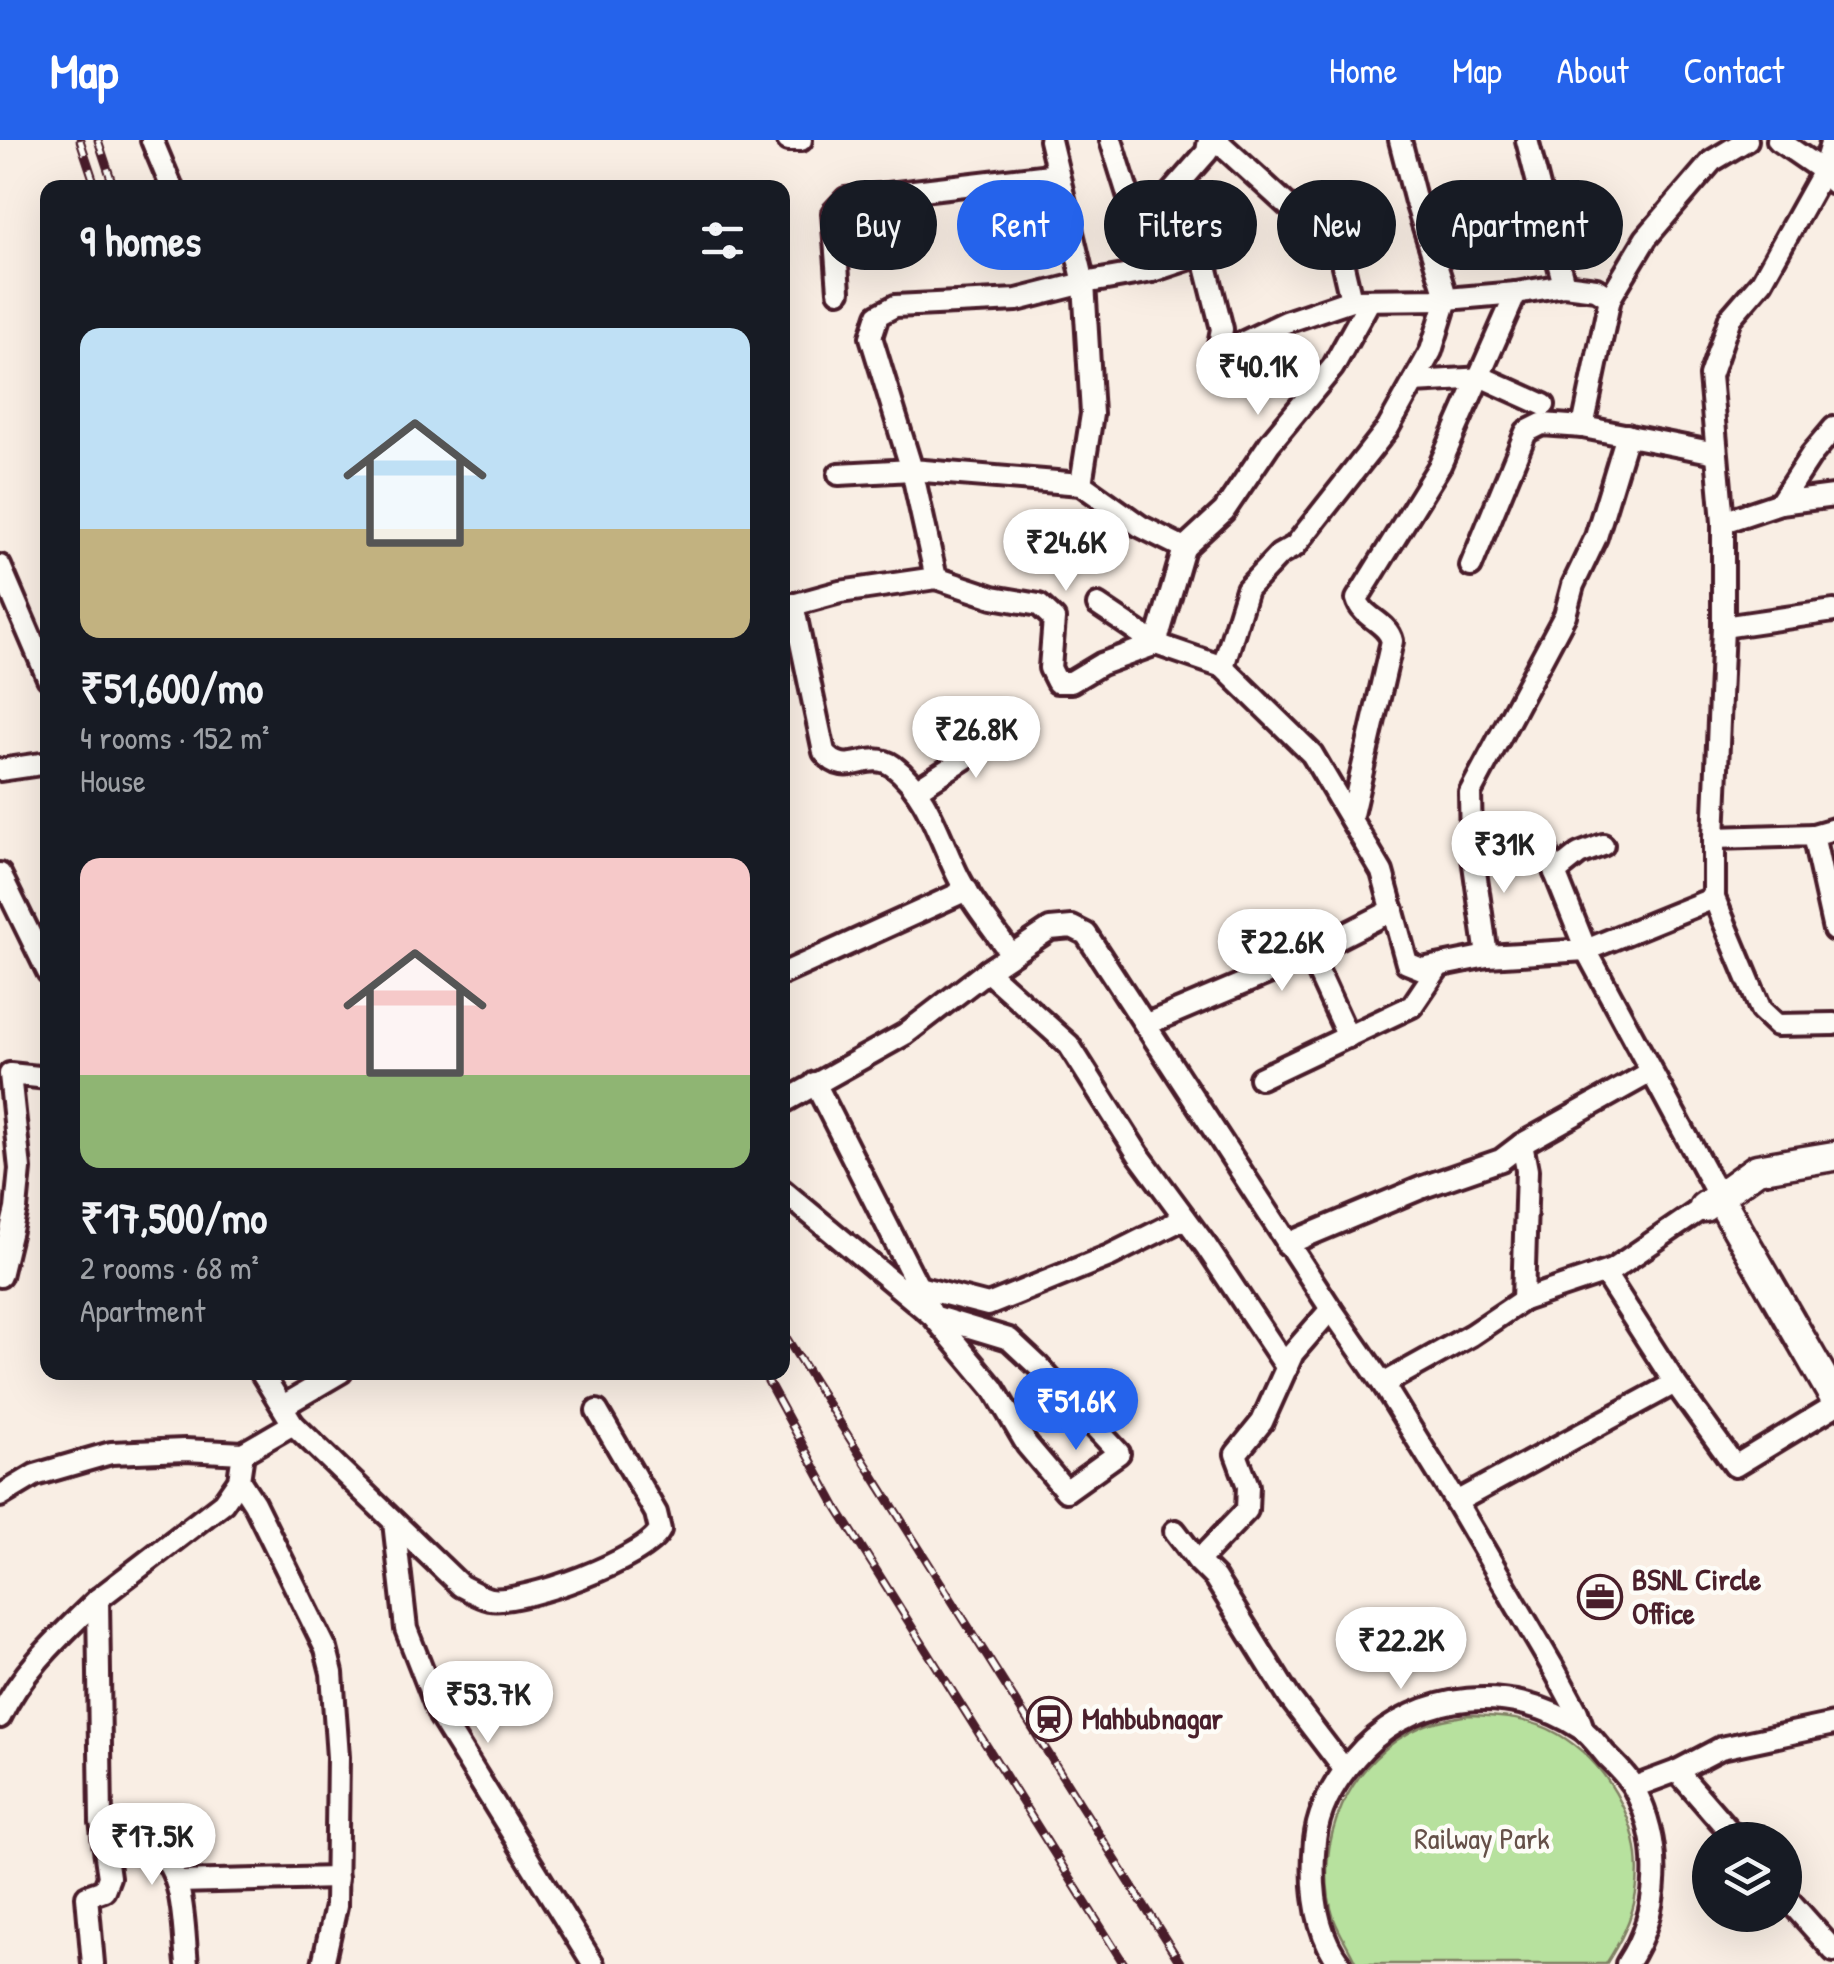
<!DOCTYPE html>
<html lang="en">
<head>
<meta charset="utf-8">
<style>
  :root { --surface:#171b24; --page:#242831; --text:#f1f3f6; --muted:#9ea1a6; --accent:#2563eb }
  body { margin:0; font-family:"Patrick Hand",sans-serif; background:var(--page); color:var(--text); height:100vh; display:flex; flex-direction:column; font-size:38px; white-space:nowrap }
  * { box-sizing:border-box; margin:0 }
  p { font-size:32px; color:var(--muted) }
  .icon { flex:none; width:55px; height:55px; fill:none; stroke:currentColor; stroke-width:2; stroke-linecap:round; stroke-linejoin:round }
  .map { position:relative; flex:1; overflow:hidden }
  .details { position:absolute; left:40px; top:40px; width:750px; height:1200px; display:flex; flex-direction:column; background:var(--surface); border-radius:20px; box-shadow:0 10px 40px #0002 }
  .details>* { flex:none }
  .hud { position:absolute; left:820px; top:40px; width:862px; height:90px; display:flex; gap:20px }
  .tools { position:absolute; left:1692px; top:1682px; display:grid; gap:20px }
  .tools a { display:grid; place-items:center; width:110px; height:110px; border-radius:50%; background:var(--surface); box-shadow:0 10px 40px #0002; font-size:50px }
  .price { position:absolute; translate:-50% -85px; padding:0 22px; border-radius:35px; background:#fff; color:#222; font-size:32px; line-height:65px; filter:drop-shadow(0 2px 5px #0008) }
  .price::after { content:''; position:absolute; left:50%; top:60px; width:30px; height:22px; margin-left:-15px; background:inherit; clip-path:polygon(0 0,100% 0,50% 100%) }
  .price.on { background:var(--accent); color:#fff }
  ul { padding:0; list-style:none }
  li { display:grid; align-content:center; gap:20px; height:530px; padding:0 40px }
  li span { display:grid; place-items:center; height:310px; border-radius:20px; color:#555 }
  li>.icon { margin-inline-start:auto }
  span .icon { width:180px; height:180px; fill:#fffc; stroke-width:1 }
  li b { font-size:42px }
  h2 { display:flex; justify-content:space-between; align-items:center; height:120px; padding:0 40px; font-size:42px }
  .pill { padding:0 35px; border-radius:45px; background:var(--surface); box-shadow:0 10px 40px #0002; font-size:35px; line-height:90px }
  .pill.on { background:var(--accent); color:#fff }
  header { display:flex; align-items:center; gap:60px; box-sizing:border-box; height:140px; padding:0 50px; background:var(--accent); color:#fff }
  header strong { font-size:48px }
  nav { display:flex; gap:55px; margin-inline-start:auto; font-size:35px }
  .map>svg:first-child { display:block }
</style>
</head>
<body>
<header>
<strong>Map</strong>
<nav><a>Home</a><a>Map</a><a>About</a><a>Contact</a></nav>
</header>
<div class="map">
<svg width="1834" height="1824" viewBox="0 0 1834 1824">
  <rect width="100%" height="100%" fill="#f9eee4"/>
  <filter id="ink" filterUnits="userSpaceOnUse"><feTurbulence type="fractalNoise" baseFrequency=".01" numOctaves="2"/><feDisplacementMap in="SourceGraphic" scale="20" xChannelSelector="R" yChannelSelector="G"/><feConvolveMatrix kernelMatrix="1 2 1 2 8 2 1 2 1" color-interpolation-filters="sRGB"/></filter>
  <g filter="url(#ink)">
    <path fill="#b7e19e" stroke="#808064" stroke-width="2.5" d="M 1468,1575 C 1499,1576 1531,1578 1558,1594 C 1611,1625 1646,1692 1636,1753 C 1632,1780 1620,1802 1606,1824 L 1358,1824 L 1355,1821 C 1349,1807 1339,1793 1334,1779 C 1310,1704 1350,1616 1423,1586 C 1437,1580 1454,1578 1468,1575 Z"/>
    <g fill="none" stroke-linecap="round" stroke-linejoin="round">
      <defs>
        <g id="street">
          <path d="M 152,0 L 172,48"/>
          <path d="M 788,0 L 801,0"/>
          <path d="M 1050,0 L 1084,143 L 1017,160 L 895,166 L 878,175 L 871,197 L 912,330 L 1081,344 L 1140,386 L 1184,408 L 1224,371 L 1270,303 L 1333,227 L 1370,160"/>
          <path d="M 1111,0 L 1152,131"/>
          <path d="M 1216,0 L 1340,113 L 1351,160"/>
          <path d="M 1527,0 L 1564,145"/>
          <path d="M 1778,0 L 1823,31 L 1832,0"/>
          <path d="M 1139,89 L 1207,12 L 1209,0"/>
          <path d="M 839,151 L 833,73 L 846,59 L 1058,34"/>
          <path d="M 1610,158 L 1583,287 L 1716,313"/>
          <path d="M 1414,242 L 1484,238 L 1544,265"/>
          <path d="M 839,334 L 912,330 L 936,438 L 993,457 L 1039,465 L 1054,479 L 1050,528 L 1057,542 L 1071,542 L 1101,524 L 1156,504 L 1184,408"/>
          <path d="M 1081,344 L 1092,274 L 1084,143 L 1152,131 L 1203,114 L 1222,189 L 1217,215 L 1286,182 L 1351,160 L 1447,159 L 1516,153 L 1564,145 L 1596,149 L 1610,158 L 1646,98 L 1712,21 L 1747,0"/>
          <path d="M 1780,363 L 1834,356"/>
          <path d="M 1723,382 L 1780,363 L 1812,314 L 1834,288"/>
          <path d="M 0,426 L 48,538"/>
          <path d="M 1471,426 L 1526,292 L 1542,284 L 1583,287"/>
          <path d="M 793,464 L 824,612 C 847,641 867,608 893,626 C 928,652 940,701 959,738 C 973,765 994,789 1011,814"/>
          <path d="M 1098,465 L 1156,504 L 1223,527 L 1312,614 L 1382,732 L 1407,823 L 1422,829 L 1487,816 L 1586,810 L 1546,710 L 1525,712 L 1471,703 L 1470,653 L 1565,475 L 1573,445 L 1596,397 L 1627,295"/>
          <path d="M 782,468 L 840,452 L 936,438"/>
          <path d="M 1723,487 L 1834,471"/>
          <path d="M 1223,527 L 1247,449 L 1279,415 L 1295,406 L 1388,288 L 1431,211 L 1447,159 L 1416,62 L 1400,0"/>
          <path d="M 0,630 L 48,623"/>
          <path d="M 916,650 L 1009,590"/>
          <path d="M 1351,679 L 1392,501 C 1388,482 1362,478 1357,459 L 1440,325 L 1516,153"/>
          <path d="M 1813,695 L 1834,689"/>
          <path d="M 1714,698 L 1723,487 L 1723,382 L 1710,236 L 1730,178 L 1762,141 L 1823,31 L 1834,43"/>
          <path d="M 1471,703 L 1487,816"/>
          <path d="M 1555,733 L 1579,714 L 1603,705"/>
          <path d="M 0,734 L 48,832"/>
          <path d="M 1714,758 L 1586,810 L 1719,1057"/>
          <path d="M 1834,790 L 1813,695 L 1714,698 L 1714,758 L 1761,870 L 1777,885 L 1834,884"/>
          <path d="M 1309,812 L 1348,897"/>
          <path d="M 987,831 L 1069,905 L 1138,1014 L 1206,1106 L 1287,1228"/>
          <path d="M 782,834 L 967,750"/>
          <path d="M 1147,884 L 1275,830 L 1393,770"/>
          <path d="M 1260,938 L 1412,866 L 1439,826"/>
          <path d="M 782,963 L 905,894 L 987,831 L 1050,789 L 1072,787 L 1086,794 L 1331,1169"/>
          <path d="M 1522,1004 L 1651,932"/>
          <path d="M 782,1050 L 933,1176 L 1009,1199 L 1039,1227 L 1119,1313 L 1066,1351 L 1027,1305 L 994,1249 L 933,1176 L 815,943"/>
          <path d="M 1287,1104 L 1423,1047 L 1501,1020 L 1522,1004 L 1527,1030 L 1523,1160"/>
          <path d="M 0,1136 L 16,1069 L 20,1029 L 10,934 L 48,938"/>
          <path d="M 918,1147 L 988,1165 L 1109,1116 L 1185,1078"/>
          <path d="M 1675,1243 L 1735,1326 L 1834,1266"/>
          <path d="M 1383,1244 L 1456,1362 L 1675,1243 L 1605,1134"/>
          <path d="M 283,1266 L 341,1232"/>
          <path d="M 293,1284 L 461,1446 C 470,1450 480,1457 490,1459 C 523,1464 646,1419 660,1390 L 656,1373 L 597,1271"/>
          <path d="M 239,1340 L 254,1363 L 326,1509 L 332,1533 L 338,1617 L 336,1766 L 323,1824"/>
          <path d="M 0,1356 L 35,1335 L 111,1313 L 185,1310 L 243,1313 L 293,1284 L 261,1232"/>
          <path d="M 1456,1362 L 1555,1531 L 1577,1572 L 1583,1589"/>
          <path d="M 394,1382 L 406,1489 L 440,1576 L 593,1824"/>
          <path d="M 1175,1391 L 1198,1421"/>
          <path d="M 0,1577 C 22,1530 61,1495 98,1459"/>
          <path d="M 1344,1629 L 1289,1557 L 1215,1438 L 1198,1421 L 1247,1370 L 1248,1346 L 1236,1314 L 1262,1282 L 1293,1213 L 1331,1169 L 1383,1244 L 1471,1195 L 1523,1160 L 1612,1130 L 1704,1067"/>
          <path d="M 1677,1631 L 1737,1700"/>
          <path d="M 1634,1647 L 1677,1631 L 1721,1608 L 1834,1584"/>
          <path d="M 101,1681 C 118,1689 143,1697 157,1710 C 186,1736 183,1789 187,1824"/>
          <path d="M 177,1742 L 337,1738"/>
          <path d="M 1785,1756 L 1834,1811"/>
          <path d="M 93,1824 L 87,1756 L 104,1750 L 109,1737 L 101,1681 L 98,1459 L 223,1363 L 239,1340 L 243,1313"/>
          <path d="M 1340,1824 C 1313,1789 1311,1742 1315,1700 C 1319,1664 1339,1634 1364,1608 C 1421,1551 1512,1543 1580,1588 C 1590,1594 1598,1606 1606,1615 C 1616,1626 1629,1637 1635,1650 C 1663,1705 1661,1772 1627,1824"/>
        </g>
        <g id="secondary">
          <path d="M 1719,1057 L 1834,1257"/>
          <path d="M 1704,1067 L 1757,1029 L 1834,1016"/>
        </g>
      </defs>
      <use href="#street" stroke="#4a1f2b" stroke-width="28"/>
      <use href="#secondary" stroke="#4a1f2b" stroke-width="35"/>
      <use href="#street" stroke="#fdfcf7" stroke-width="20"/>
      <use href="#secondary" stroke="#fdfcf7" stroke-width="28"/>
      <defs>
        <g id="rail">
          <path d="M 80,0 L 96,48"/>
          <path d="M 98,0 L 114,48"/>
          <path d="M 782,1191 L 1181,1824"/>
          <path d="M 763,1232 L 837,1368 L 1124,1824"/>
        </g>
      </defs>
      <use href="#rail" stroke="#4a1f2b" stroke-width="9"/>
      <use href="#rail" stroke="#fdfcf7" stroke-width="5" stroke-dasharray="15" stroke-linecap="butt"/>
    </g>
  </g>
  <defs>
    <symbol id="office-ring" viewBox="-11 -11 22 22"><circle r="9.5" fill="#fdfcf7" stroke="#4a1f2b" stroke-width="1.5"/><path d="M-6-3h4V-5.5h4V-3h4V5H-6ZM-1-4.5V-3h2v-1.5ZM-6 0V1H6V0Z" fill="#4a1f2b"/></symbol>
    <symbol id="station-ring" viewBox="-11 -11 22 22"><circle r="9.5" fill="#fdfcf7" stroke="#4a1f2b" stroke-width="1.5"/><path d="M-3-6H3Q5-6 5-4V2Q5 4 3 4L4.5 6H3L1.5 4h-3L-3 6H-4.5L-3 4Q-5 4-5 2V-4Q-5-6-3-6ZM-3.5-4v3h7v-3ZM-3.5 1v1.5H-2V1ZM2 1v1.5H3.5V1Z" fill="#4a1f2b"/></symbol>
  </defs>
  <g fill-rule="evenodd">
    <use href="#office-ring" x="1575" y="1432" width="50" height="50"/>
    <use href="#station-ring" x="1024" y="1554" width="50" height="50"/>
  </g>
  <g text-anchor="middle" stroke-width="9" stroke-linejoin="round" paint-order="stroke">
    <g font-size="30" font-weight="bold" fill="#4a1f2b" stroke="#fdfcf7" text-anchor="start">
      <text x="1632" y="1450">BSNL Circle<tspan x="1632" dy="34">Office</tspan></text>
      <text x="1082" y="1589">Mahbubnagar</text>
    </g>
    <g font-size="30" fill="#655048" stroke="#fdfcf7">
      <text x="1482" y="1709">Railway Park</text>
    </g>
  </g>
</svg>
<div class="tools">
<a><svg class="icon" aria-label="layers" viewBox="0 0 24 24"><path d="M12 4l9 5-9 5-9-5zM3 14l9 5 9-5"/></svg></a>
</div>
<b class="price" style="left:1258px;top:278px">₹40.1K</b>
<b class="price" style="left:1066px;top:454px">₹24.6K</b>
<b class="price" style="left:976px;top:641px">₹26.8K</b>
<b class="price" style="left:1504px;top:756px">₹31K</b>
<b class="price" style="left:1282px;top:854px">₹22.6K</b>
<b class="price on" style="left:1076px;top:1313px">₹51.6K</b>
<b class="price" style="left:1401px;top:1552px">₹22.2K</b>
<b class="price" style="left:488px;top:1606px">₹53.7K</b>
<b class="price" style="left:152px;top:1748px">₹17.5K</b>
<div class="hud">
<a class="pill">Buy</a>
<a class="pill on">Rent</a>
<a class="pill">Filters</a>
<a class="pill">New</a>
<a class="pill">Apartment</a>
</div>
<section class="details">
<h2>9 homes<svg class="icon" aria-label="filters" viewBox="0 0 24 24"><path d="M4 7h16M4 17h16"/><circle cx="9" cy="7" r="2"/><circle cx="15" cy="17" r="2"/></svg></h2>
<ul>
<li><span style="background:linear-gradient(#bfe0f5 65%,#c2b280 0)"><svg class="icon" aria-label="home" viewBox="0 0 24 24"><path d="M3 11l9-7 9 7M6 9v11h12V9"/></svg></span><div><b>₹51,600/mo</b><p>4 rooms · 152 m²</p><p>House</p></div></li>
<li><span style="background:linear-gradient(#f6c9c9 70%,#8fb573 0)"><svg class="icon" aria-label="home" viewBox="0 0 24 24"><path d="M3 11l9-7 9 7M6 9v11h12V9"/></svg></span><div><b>₹17,500/mo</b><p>2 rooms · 68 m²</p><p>Apartment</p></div></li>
</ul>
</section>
</div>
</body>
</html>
